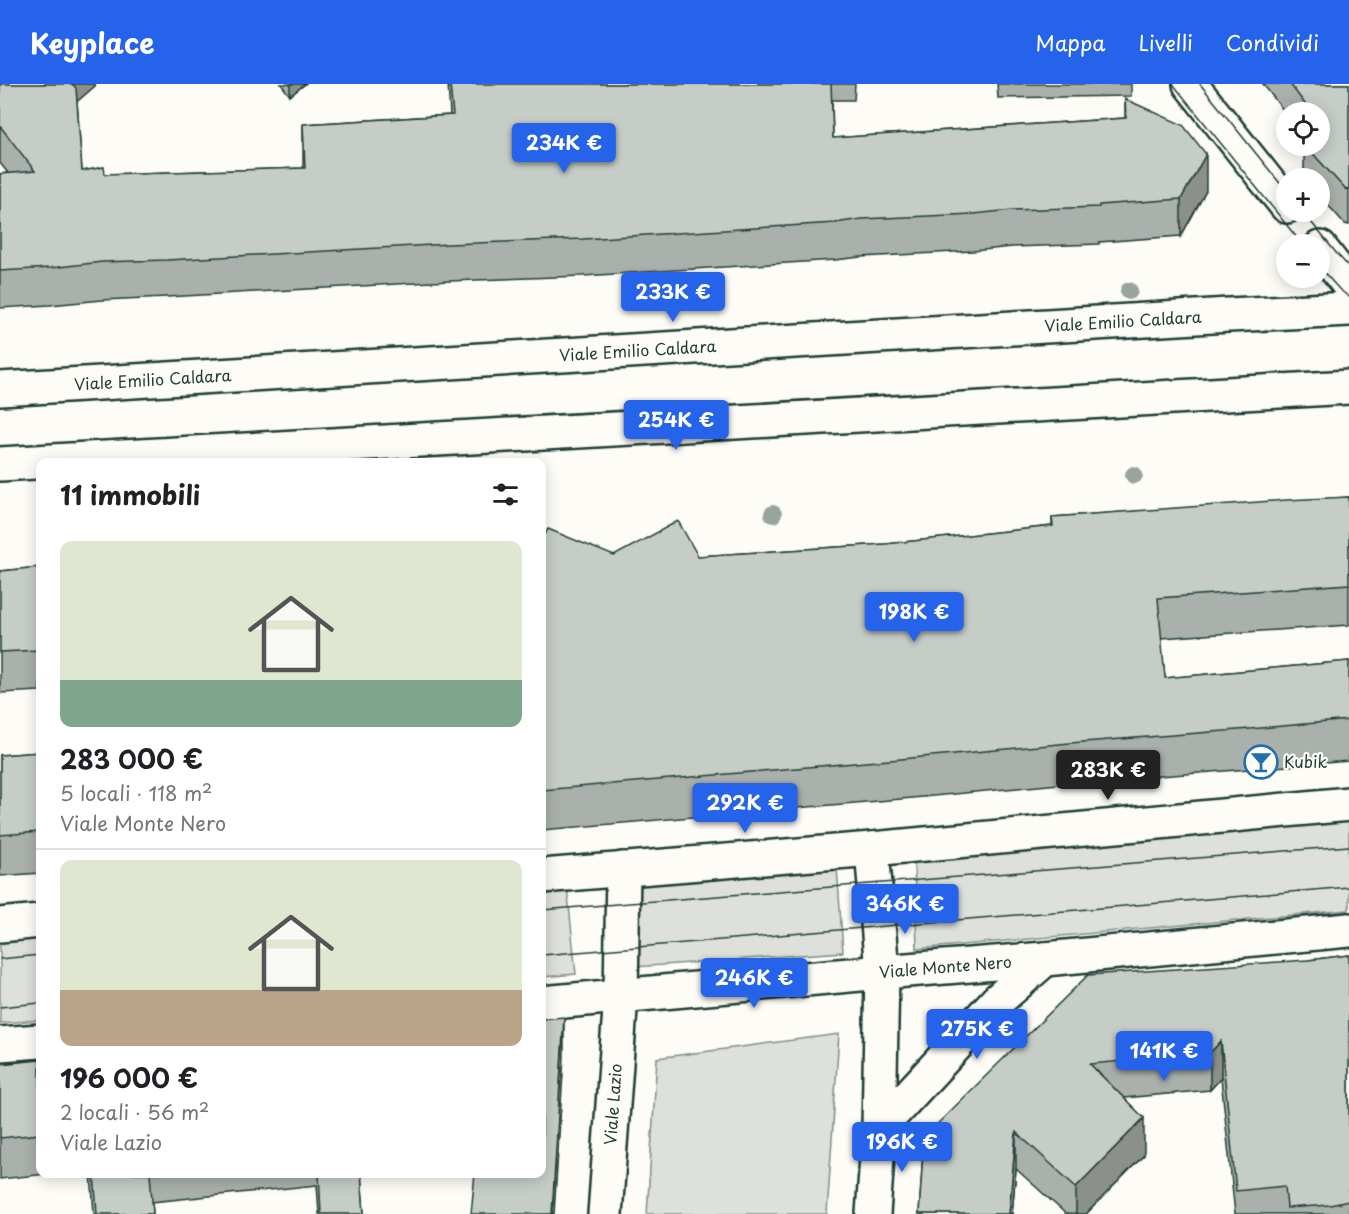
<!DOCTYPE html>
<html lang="it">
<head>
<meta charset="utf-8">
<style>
  :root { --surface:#fff; --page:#f2f2f2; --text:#202124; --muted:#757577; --line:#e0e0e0; --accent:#2563eb }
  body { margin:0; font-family:"Playpen Sans",sans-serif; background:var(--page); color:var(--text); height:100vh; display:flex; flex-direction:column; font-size:22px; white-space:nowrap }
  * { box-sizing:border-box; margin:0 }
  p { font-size:20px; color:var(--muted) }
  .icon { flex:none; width:33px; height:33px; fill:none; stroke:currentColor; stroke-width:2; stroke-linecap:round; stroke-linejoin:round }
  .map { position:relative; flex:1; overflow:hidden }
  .sheet { position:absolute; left:36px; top:374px; width:510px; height:720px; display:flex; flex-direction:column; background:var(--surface); border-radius:12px; box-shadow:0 3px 15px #0003 }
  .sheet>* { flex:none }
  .tools { position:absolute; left:1276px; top:18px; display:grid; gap:12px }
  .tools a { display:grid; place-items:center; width:54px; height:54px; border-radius:50%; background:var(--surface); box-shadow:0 3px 15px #0003; font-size:30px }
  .price { position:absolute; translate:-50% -51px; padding:0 14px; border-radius:6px; background:var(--accent); color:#fff; font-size:20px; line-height:39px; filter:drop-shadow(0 2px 3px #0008) }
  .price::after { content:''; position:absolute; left:50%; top:36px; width:18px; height:14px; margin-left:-9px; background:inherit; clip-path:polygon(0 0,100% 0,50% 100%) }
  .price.active { background:#222; color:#fff }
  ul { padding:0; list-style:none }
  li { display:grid; align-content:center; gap:12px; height:318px; padding:0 24px }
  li+li { border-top:2px solid var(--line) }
  li span { display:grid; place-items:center; height:186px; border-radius:12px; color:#555 }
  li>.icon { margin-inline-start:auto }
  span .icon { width:108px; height:108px; fill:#fffc; stroke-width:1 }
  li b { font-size:26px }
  h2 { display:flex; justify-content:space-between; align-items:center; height:72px; padding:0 24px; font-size:26px }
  header { display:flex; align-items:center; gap:36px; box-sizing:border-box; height:84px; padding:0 30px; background:var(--accent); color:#fff }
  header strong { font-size:28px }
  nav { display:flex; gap:33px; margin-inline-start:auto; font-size:21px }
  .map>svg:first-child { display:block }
</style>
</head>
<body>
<header>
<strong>Keyplace</strong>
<nav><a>Mappa</a><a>Livelli</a><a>Condividi</a></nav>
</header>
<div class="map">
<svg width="1349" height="1130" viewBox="0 0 1349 1130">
  <rect width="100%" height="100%" fill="#fdfcf7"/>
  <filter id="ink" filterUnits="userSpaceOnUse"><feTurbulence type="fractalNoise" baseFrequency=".0167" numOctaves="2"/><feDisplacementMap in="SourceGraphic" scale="12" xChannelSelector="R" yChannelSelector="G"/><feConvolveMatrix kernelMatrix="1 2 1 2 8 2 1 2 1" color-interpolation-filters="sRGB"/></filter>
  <g filter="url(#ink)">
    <g fill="#dde0db" stroke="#7e8e88" stroke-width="1.5">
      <path d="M 1349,736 L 1349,826 L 917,865 L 914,778 Z"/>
      <path d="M 837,783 L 843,868 L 635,883 L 626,801 Z"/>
      <path d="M 567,802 L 576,890 L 542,893 L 542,804 Z"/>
      <path d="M 40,853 L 40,936 L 0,939 L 0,857 Z"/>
      <path d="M 839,950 L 827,1130 L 647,1130 L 657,974 Z"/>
    </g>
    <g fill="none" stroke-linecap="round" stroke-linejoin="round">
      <defs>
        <g id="minor">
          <path d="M 1190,0 L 1287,122"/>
          <path d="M 1320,164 L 1349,201"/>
          <path d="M 872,765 L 882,888 L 879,1044 L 873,1130"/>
          <path d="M 542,792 L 872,765 L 1349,720"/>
          <path d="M 0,841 L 40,837"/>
          <path id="s1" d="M 542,919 L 882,888 L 1045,875 L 1349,846"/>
          <path d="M 0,960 L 40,957"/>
          <path d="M 879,1044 L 997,917 L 1045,875"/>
          <path id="s2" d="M 605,1130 L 621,912 L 623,785"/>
        </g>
        <g id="major">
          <path id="s3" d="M 0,305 L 1229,231 L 1349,225"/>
          <path d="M 0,380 L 1349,303"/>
        </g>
      </defs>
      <use href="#minor" stroke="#1f3d34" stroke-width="38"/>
      <use href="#major" stroke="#1f3d34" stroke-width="38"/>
      <use href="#minor" stroke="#fdfcf7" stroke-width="33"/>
      <use href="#major" stroke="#fdfcf7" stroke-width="33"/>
      <g stroke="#1f3d34" stroke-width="1.5">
        <path d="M 1173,0 L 1302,160"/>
        <path d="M 1200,0 L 1287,108"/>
        <path d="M 1303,128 L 1337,170 L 1349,183"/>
        <path d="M 1320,184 L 1339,205 L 1349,213"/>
        <path d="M 542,826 L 1349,762"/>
        <path d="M 542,871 L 1349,803"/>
        <path d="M 0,875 L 40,871"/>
        <path d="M 0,923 L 40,919"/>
      </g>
    </g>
    <g fill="#98a59e">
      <circle cx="1129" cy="207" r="9"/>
      <circle cx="1134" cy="391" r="9"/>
      <circle cx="773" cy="430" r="9"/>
    </g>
    <g fill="#aab0ab" stroke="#1f3d34" stroke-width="1.5">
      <path d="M 0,0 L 95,0 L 95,2 L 77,17 L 82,87 L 105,90 L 303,84 L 303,40 L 450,31 L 448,0 L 855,0 L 854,16 L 832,16 L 833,54 L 1125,34 L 1125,15 L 1206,107 L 1181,152 L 1099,158 L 1099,160 L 1012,163 L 973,167 L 861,173 L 835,176 L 583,192 L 449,197 L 167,213 L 102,216 L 50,221 L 0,224 L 0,90 L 8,89 L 0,79 Z"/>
      <path d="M 281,0 L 305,0 L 290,12 Z"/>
      <path d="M 997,0 L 1131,0 L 1131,12 L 998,14 Z"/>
      <path d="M 1263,0 L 1349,0 L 1349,141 L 1345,140 L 1320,112 L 1320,94 L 1304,94 L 1304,62 L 1320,62 L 1320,28 L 1287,28 L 1287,31 Z"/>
      <path d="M 1349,413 L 1349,541 L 1161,554 L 1165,594 L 1349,577 L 1349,677 L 1250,685 L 1070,699 L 901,715 L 542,746 L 542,455 L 614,472 L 698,472 L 885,460 L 1052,442 L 1052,433 Z"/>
      <path d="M 40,483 L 40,607 L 0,609 L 0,487 Z"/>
      <path d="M 40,668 L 40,789 L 0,792 L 0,671 Z"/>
      <path d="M 1349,871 L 1349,1130 L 1235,1130 L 1221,994 L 1210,1006 L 1124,1014 L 1144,1071 L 1086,1130 L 1066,1130 L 1016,1085 L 1012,1130 L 919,1130 L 924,1053 L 1308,876 Z"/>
      <path d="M 40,976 L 40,1089 L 57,1089 L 0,1095 L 0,980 Z"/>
      <path d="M 91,1089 L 361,1089 L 364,1130 L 319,1130 L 317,1101 L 152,1118 L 153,1130 L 94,1130 Z"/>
    </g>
    <g fill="#8b908b" stroke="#1f3d34" stroke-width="1.5">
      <path d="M 65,0 L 95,0 L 95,2 L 65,28 Z"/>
      <path d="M 290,0 L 305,0 L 290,12 Z"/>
      <path d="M 1206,70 L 1206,107 L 1181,152 L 1181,115 Z"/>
      <path d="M 564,933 L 564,973 L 554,1130 L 552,1130 Z"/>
      <path d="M 1221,957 L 1221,994 L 1210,1006 L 1210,969 Z"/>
      <path d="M 1144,1034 L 1144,1071 L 1086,1130 L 1076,1130 L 1076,1103 Z"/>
      <path d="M 1016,1048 L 1016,1085 L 1012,1130 L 1009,1130 Z"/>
    </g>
    <g fill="#c6cdc7" stroke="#1f3d34" stroke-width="1.5">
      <path d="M 0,0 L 72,0 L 76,4 L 82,87 L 104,83 L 105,90 L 305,84 L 303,40 L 453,31 L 450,0 L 831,0 L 833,54 L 1126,34 L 1125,15 L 1183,41 L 1206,70 L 1181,115 L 1099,121 L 1099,123 L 1012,126 L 973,130 L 861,135 L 835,139 L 583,155 L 449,160 L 167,176 L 102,178 L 50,184 L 0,187 L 0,90 L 35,87 L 0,42 Z"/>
      <path d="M 1290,0 L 1349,0 L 1349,106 L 1345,105 L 1306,62 L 1320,62 L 1320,48 L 1324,45 L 1320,40 L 1320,28 L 1311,28 Z"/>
      <path d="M 1349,413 L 1349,500 L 1158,514 L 1165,594 L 1349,577 L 1349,636 L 1250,645 L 1070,659 L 901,675 L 542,706 L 542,455 L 548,445 L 614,472 L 678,437 L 698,472 L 885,460 L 1053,442 L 1052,433 L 1286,416 Z"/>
      <path d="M 40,483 L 40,566 L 0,568 L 0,487 Z"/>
      <path d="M 40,668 L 40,748 L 0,751 L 0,671 Z"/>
      <path d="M 1349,871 L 1349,1117 L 1330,1121 L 1287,1124 L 1285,1102 L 1236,1107 L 1221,957 L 1210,969 L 1090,980 L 1144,1034 L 1076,1103 L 1016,1048 L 1009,1130 L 919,1130 L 924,1053 L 1088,891 L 1308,876 Z"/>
      <path d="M 564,933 L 552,1130 L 471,1130 L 475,1089 L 542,1089 L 542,935 Z"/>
      <path d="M 40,976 L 40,1050 L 0,1054 L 0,980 Z"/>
      <path d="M 94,1089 L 150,1089 L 153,1130 L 97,1130 Z"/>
      <path d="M 319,1089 L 361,1089 L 364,1130 L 321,1130 Z"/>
    </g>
  </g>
  <defs>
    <symbol id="bar-ring" viewBox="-11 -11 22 22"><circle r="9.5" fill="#fdfcf7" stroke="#1f6fb2" stroke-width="1.5"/><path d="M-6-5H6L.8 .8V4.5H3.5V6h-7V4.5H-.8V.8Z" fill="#1f6fb2"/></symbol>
  </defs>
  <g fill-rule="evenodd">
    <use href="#bar-ring" x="1242" y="659" width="38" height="38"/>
  </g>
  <g text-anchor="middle" stroke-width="4.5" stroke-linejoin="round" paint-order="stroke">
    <g font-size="16" fill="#1f3d34" stroke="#fdfcf7">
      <text dy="6" stroke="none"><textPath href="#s3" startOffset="1125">Viale Emilio Caldara</textPath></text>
      <text dy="6" stroke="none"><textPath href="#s3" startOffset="639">Viale Emilio Caldara</textPath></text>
      <text dy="6" stroke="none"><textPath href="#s3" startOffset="153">Viale Emilio Caldara</textPath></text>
      <text dy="6" stroke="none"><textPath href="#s1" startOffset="405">Viale Monte Nero</textPath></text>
      <text dy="6" stroke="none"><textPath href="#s2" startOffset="110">Viale Lazio</textPath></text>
    </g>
    <g font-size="16" fill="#1f3d34" stroke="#fdfcf7" text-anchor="start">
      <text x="1284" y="684">Kubik</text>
    </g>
  </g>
</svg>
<div class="tools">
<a><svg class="icon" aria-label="locate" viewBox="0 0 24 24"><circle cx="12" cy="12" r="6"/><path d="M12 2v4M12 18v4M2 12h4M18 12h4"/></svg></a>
<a>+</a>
<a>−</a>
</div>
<b class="price" style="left:564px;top:90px">234K €</b>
<b class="price" style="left:673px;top:239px">233K €</b>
<b class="price" style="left:676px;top:367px">254K €</b>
<b class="price" style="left:914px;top:559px">198K €</b>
<b class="price active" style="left:1108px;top:717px">283K €</b>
<b class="price" style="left:745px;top:750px">292K €</b>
<b class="price" style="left:905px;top:851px">346K €</b>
<b class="price" style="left:754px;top:925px">246K €</b>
<b class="price" style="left:977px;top:976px">275K €</b>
<b class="price" style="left:1164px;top:998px">141K €</b>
<b class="price" style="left:902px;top:1089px">196K €</b>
<section class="sheet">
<h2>11 immobili<svg class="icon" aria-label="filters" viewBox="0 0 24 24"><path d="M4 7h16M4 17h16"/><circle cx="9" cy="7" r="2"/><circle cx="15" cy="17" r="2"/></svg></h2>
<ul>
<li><span style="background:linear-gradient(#dfe7d0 75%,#7fa58c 0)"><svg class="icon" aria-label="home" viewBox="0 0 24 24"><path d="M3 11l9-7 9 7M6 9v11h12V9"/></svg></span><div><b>283 000 €</b><p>5 locali · 118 m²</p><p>Viale Monte Nero</p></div></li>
<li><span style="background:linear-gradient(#dfe7d0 70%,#b9a48a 0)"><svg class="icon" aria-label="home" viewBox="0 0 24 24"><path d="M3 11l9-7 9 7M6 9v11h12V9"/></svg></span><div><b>196 000 €</b><p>2 locali · 56 m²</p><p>Viale Lazio</p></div></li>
</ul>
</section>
</div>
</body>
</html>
